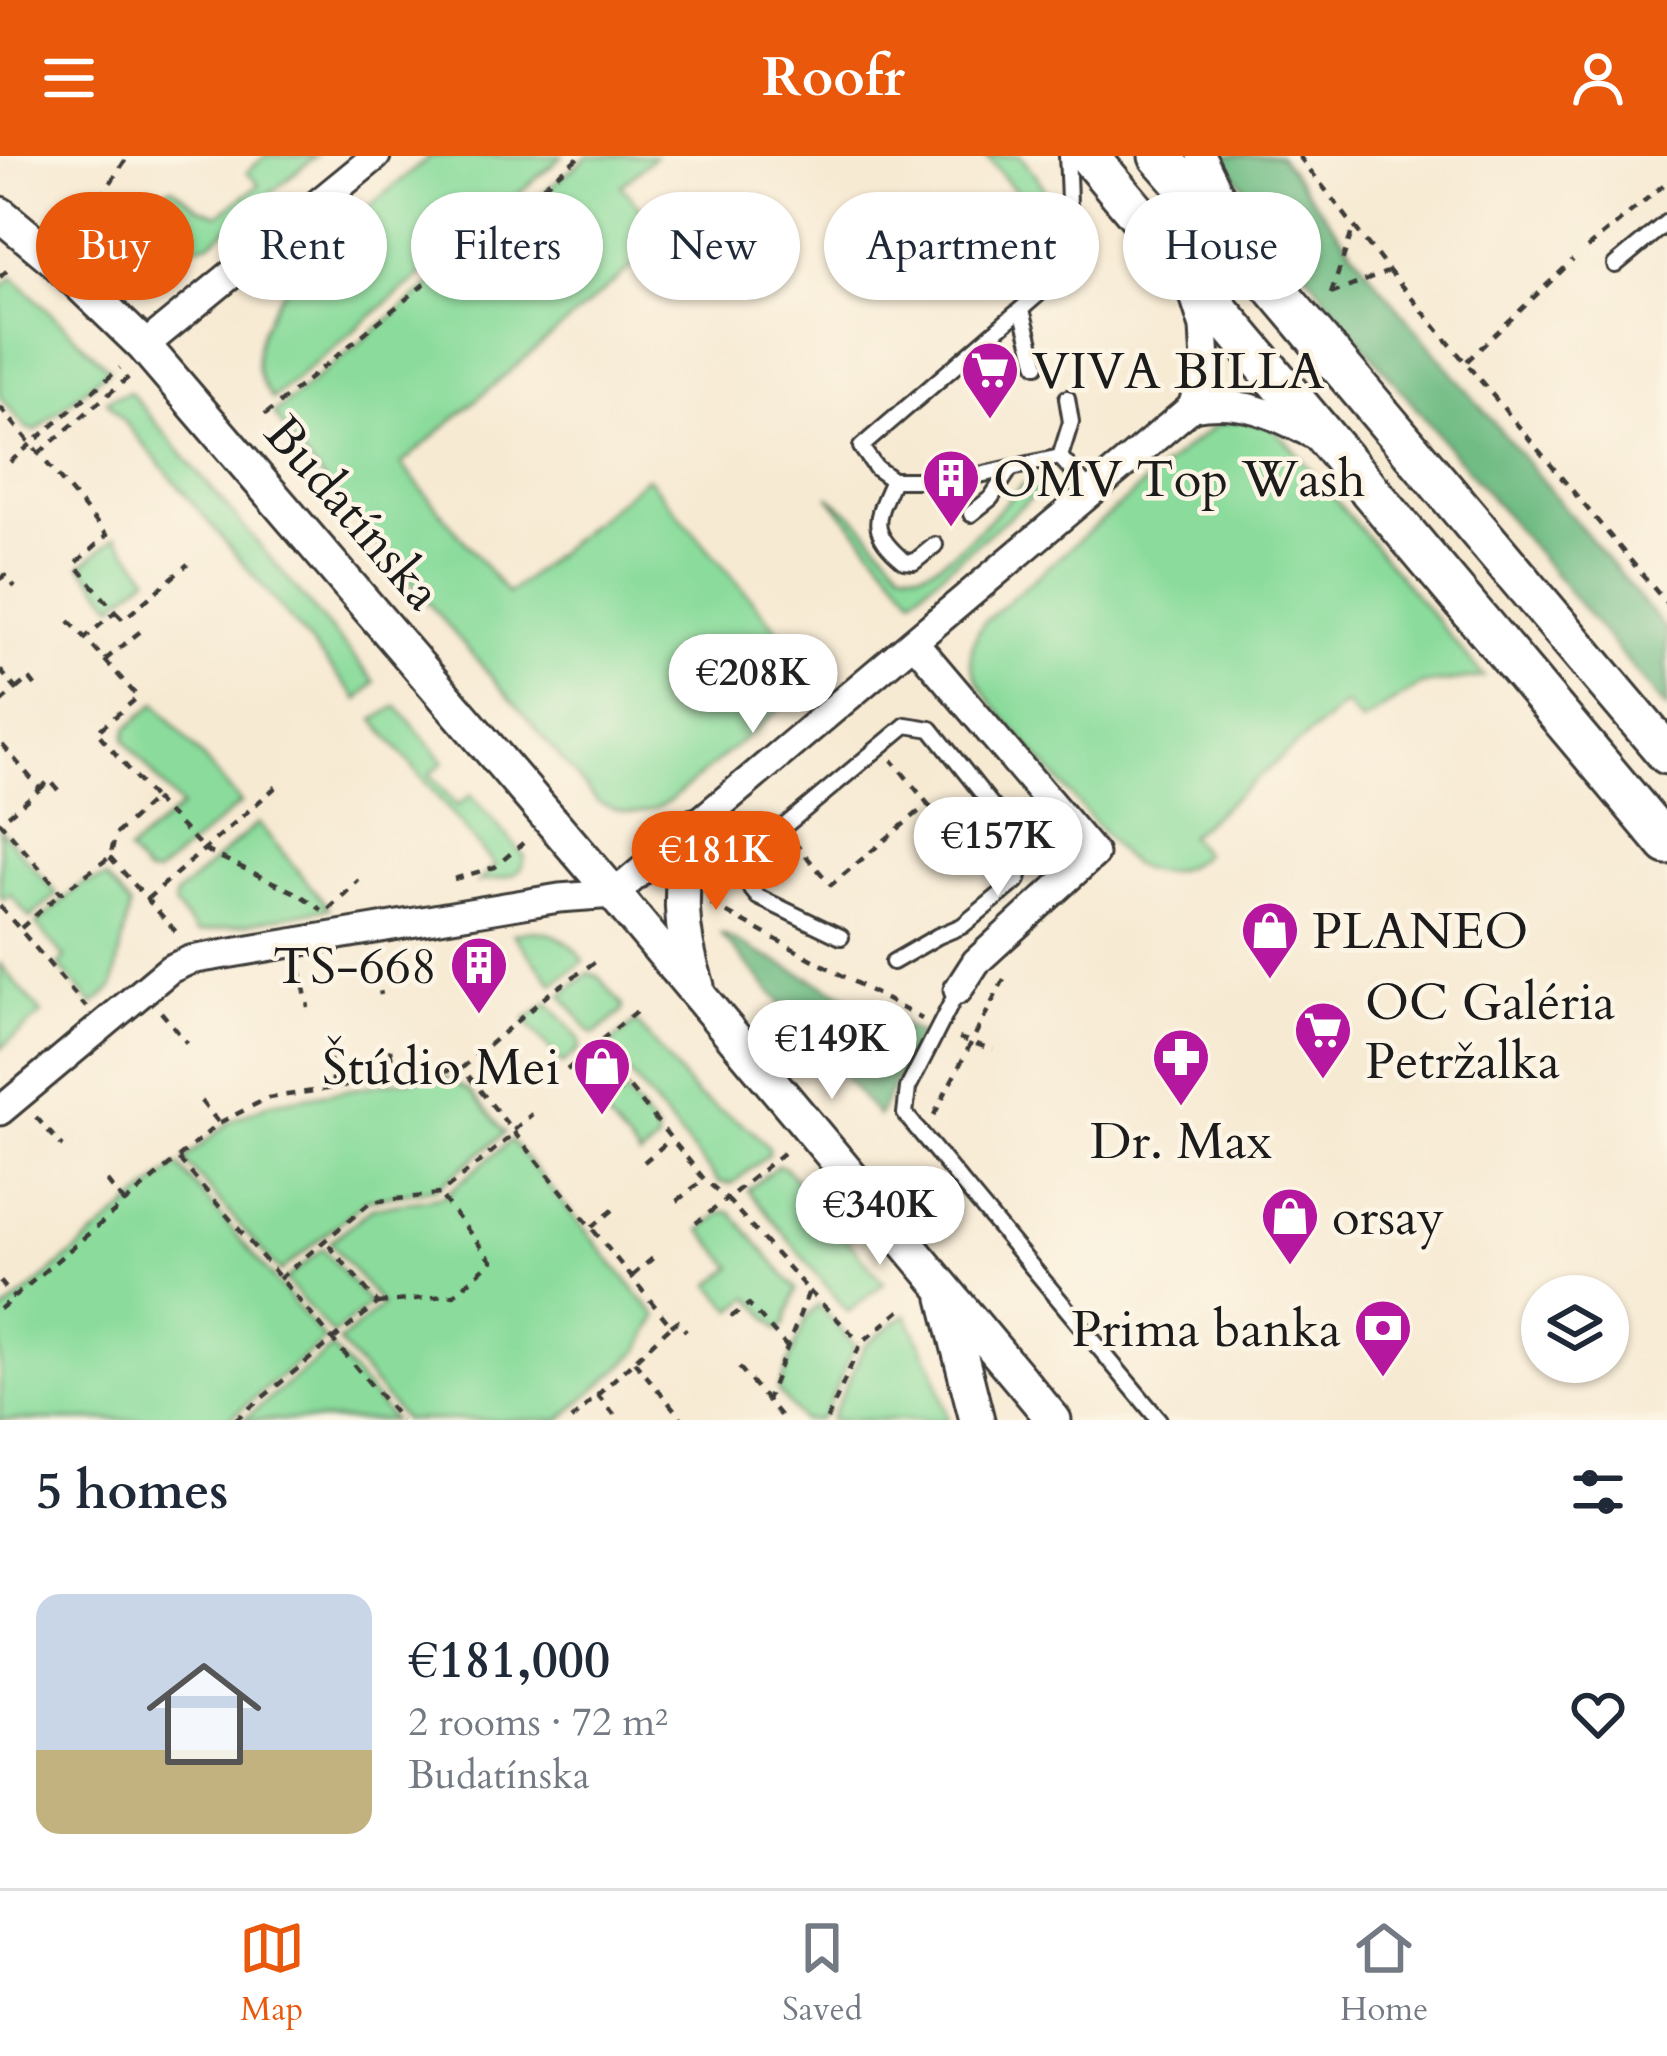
<!DOCTYPE html>
<html lang="en">
<head>
<meta charset="utf-8">
<style>
  :root { --surface:#fff; --page:#f2f2f3; --text:#1f2937; --muted:#747a83; --line:#e0e1e3; --accent:#ea580c }
  body { margin:0; font-family:Cardo,serif; background:var(--page); color:var(--text); height:100vh; display:flex; flex-direction:column; font-size:45px; white-space:nowrap }
  * { box-sizing:border-box; margin:0 }
  p { font-size:39px; color:var(--muted) }
  .icon { flex:none; width:66px; height:66px; fill:none; stroke:currentColor; stroke-width:2; stroke-linecap:round; stroke-linejoin:round }
  .map { position:relative; height:1264px; overflow:hidden }
  .side { display:flex; flex-direction:column; background:var(--surface); flex:1 }
  .side>* { flex:none }
  .top-card { position:absolute; left:36px; top:36px; width:1596px; height:108px; display:flex; gap:24px }
  .tools { position:absolute; left:1521px; top:1119px; display:grid; gap:24px }
  .tools a { display:grid; place-items:center; width:108px; height:108px; border-radius:50%; background:var(--surface); box-shadow:0 3px 9px #0004; font-size:60px }
  .price { position:absolute; translate:-50% -102px; padding:0 27px; border-radius:42px; background:#fff; color:#222; font-size:39px; line-height:78px; filter:drop-shadow(0 3px 6px #0008) }
  .price::after { content:''; position:absolute; left:50%; top:72px; width:36px; height:27px; margin-left:-18px; background:inherit; clip-path:polygon(0 0,100% 0,50% 100%) }
  .price.selected { background:var(--accent); color:#fff }
  ul { padding:0; list-style:none }
  li { display:flex; align-items:center; gap:36px; height:300px; padding:0 36px }
  li span { display:grid; place-items:center; flex:none; width:336px; height:240px; border-radius:24px; color:#555 }
  li>.icon { margin-inline-start:auto }
  span .icon { width:144px; height:144px; fill:#fffc; stroke-width:1 }
  li b { font-size:51px }
  h2 { display:flex; justify-content:space-between; align-items:center; height:144px; padding:0 36px; font-size:51px }
  .tag { padding:0 42px; border-radius:54px; background:var(--surface); box-shadow:0 3px 9px #0004; font-size:42px; line-height:108px }
  .tag.selected { background:var(--accent); color:#fff }
  header { display:flex; justify-content:space-between; align-items:center; height:156px; padding:0 36px; background:var(--accent); color:#fff; font-size:54px; font-weight:800 }
  .tabs { display:flex; justify-content:space-around; align-items:center; height:168px; border-top:3px solid var(--line); background:var(--surface); font-size:33px; color:var(--muted) }
  .tabs a { display:grid; justify-items:center; gap:6px }
  .tabs .selected { color:var(--accent) }
  .map>svg:first-child { display:block }
</style>
</head>
<body>
<header><svg class="icon" aria-label="menu" viewBox="0 0 24 24"><path d="M4 6h16M4 12h16M4 18h16"/></svg>Roofr<svg class="icon" aria-label="person" viewBox="0 0 24 24"><circle cx="12" cy="8" r="4"/><path d="M4 21q1-7 8-7t8 7"/></svg></header>
<div class="map">
<svg width="1667" height="1264" viewBox="0 0 1667 1264">
  <rect width="100%" height="100%" fill="#fcf5e5"/>
  <filter id="ink" filterUnits="userSpaceOnUse"><feTurbulence type="fractalNoise" baseFrequency=".00833" numOctaves="2"/><feDisplacementMap in="SourceGraphic" scale="24" xChannelSelector="R" yChannelSelector="G"/><feConvolveMatrix kernelMatrix="1 2 1 2 8 2 1 2 1" color-interpolation-filters="sRGB"/></filter>
  <filter id="wash" filterUnits="userSpaceOnUse"><feTurbulence type="fractalNoise" baseFrequency=".004" numOctaves="4" result="noise"/><feDisplacementMap in="SourceGraphic" scale="48" xChannelSelector="R" yChannelSelector="G"/><feGaussianBlur stdDeviation="2.7" result="paint"/><feColorMatrix in="noise" values="0 0 0 0 0 0 0 0 0 0 0 0 0 0 0 0 0 1.4 0 .05"/><feComposite in="paint" operator="in"/></filter>
  <g filter="url(#wash)">
    <rect width="100%" height="100%" fill="#f7ead3"/>
    <g fill="#8bdc9c" stroke="#547c5c" stroke-width="3">
      <path d="M 265,0 L 316,0 L 210,87 L 171,97 L 134,93 L 114,85 L 92,68 L 108,42 L 129,51 L 172,31 L 199,52 L 218,59 L 259,29 L 247,16 Z"/>
      <path d="M 431,0 L 563,0 L 272,243 C 266,233 258,222 257,209 C 251,132 378,45 431,0 Z"/>
      <path d="M 588,0 L 655,0 L 621,30 L 666,82 L 401,308 L 508,438 L 647,321 L 818,521 L 671,644 C 645,660 625,660 598,646 L 294,289 L 274,257 Z"/>
      <path d="M 986,0 L 1020,0 C 1044,30 1052,34 1049,74 Z"/>
      <path d="M 13,121 L 109,213 L 36,275 L 26,272 L 0,241 L 0,132 Z"/>
      <path d="M 130,236 L 375,526 L 358,544 L 107,245 L 113,241 Z"/>
      <path d="M 1242,264 L 1271,271 L 1286,285 L 1484,521 L 1421,529 L 1361,566 L 1345,548 L 1189,680 L 1204,698 C 1178,720 1148,724 1123,700 L 992,547 C 970,517 962,498 984,466 L 1187,291 L 1218,268 Z"/>
      <path d="M 1036,328 L 1040,335 L 913,441 L 828,340 L 854,360 L 902,413 C 908,413 915,416 921,415 C 950,409 1001,351 1022,329 Z"/>
      <path d="M 116,381 L 149,420 L 114,449 L 81,410 Z"/>
      <path d="M 156,547 L 241,647 L 157,718 L 147,718 L 128,696 L 181,651 L 125,584 L 127,572 Z"/>
      <path d="M 397,550 L 444,606 L 430,618 L 457,650 L 471,639 L 525,701 C 523,724 497,722 479,726 L 495,710 L 374,564 Z"/>
      <path d="M 258,667 L 329,752 L 197,777 L 174,749 L 176,739 Z"/>
      <path d="M 0,673 L 57,738 L 30,762 L 10,738 L 3,743 L 0,739 Z"/>
      <path d="M 106,722 L 130,750 L 113,831 L 93,849 L 58,809 L 65,802 L 36,768 L 82,728 Z"/>
      <path d="M 529,775 C 556,775 568,784 584,805 L 553,828 L 513,778 Z"/>
      <path d="M 0,808 L 42,858 L 0,893 Z"/>
      <path d="M 589,817 L 598,820 L 623,850 L 622,856 L 595,878 L 590,876 L 562,839 Z"/>
      <path d="M 548,847 L 579,883 L 580,893 L 562,908 L 525,864 Z"/>
      <path d="M 636,866 L 697,940 L 752,974 L 769,992 L 768,999 L 732,1028 L 719,1026 L 612,897 L 613,885 Z"/>
      <path d="M 439,918 L 470,935 L 505,977 L 437,1032 L 367,1044 L 280,1116 L 184,1004 L 229,966 L 271,947 Z"/>
      <path d="M 625,936 L 657,976 L 657,987 L 640,1001 L 601,955 Z"/>
      <path d="M 511,984 L 657,1161 L 639,1195 L 560,1264 L 404,1264 L 339,1186 L 382,1149 L 330,1086 L 372,1052 L 444,1040 Z"/>
      <path d="M 178,1009 L 325,1184 L 228,1264 L 0,1264 L 0,1159 Z"/>
      <path d="M 778,1009 L 786,1012 L 884,1127 L 848,1156 L 748,1034 Z"/>
      <path d="M 722,1056 L 731,1056 L 796,1133 L 785,1168 L 779,1174 L 750,1141 L 733,1154 L 711,1129 L 733,1111 L 701,1074 Z"/>
      <path d="M 323,1092 L 370,1148 L 333,1179 L 285,1124 Z"/>
      <path d="M 819,1149 L 855,1190 L 824,1258 L 817,1264 L 802,1264 L 778,1235 L 806,1162 Z"/>
      <path d="M 906,1158 L 933,1212 L 948,1264 L 830,1264 L 865,1189 Z"/>
      <path d="M 332,1192 L 393,1264 L 243,1264 Z"/>
    </g>
    <g fill="#70bc84" stroke="#466c50" stroke-width="3">
      <path d="M 1221,0 L 1279,0 L 1380,130 L 1667,475 L 1667,553 L 1332,151 Z"/>
      <path d="M 720,777 L 920,878 L 878,960 Z"/>
    </g>
  </g>
  <g filter="url(#ink)">
    <g fill="none" stroke-linecap="round" stroke-linejoin="round">
      <defs>
        <g id="service">
          <path d="M 1067,0 C 1069,44 1075,90 1049,129 L 861,291 L 876,312 L 893,324 L 957,324 L 1060,301 L 1091,336"/>
          <path d="M 1615,109 L 1667,66"/>
          <path d="M 1022,154 L 1037,209"/>
          <path d="M 1060,301 L 1071,266 L 1067,242"/>
          <path d="M 893,324 C 876,363 867,374 904,405 L 914,406 L 935,389"/>
          <path d="M 971,358 L 991,342 L 1010,313"/>
          <path d="M 841,781 L 758,741 L 745,725 L 745,703 L 906,569 L 931,573 L 1025,691 L 1018,724 L 962,770 L 938,780 L 893,806"/>
          <path d="M 958,834 L 908,932 L 905,958 L 1159,1264"/>
        </g>
        <g id="minor">
          <path d="M 1201,0 L 1236,72"/>
          <path d="M 144,190 L 376,0"/>
          <path d="M 1192,251 C 1242,242 1274,258 1318,281"/>
          <path d="M 914,486 L 1094,698 L 976,806 L 958,834"/>
          <path d="M 0,955 L 170,813 L 190,804 L 559,742 L 614,738 L 1192,251 L 1206,207 L 1204,171 L 1192,133"/>
        </g>
        <g id="tertiary">
          <path d="M 0,58 L 54,103 L 144,190 L 614,738 L 1054,1264"/>
          <path d="M 694,670 C 677,725 679,775 697,830"/>
          <path d="M 946,1142 L 977,1264"/>
        </g>
        <g id="secondary">
          <path d="M 1089,0 L 1667,688"/>
          <path d="M 1159,0 L 1254,108 L 1667,598"/>
        </g>
      </defs>
      <use href="#service" stroke="#3d3b37" stroke-width="20"/>
      <use href="#minor" stroke="#3d3b37" stroke-width="33"/>
      <use href="#tertiary" stroke="#3d3b37" stroke-width="39"/>
      <use href="#secondary" stroke="#3d3b37" stroke-width="45"/>
      <g stroke="#3d3b37" stroke-width="4.5" stroke-dasharray="9 9" stroke-linecap="butt">
        <path d="M 1299,0 L 1389,115 L 1667,448"/>
        <path d="M 81,72 L 128,0"/>
        <path d="M 1587,92 L 1667,26"/>
        <path d="M 0,121 L 12,110"/>
        <path d="M 1331,138 L 1354,70"/>
        <path d="M 1331,138 L 1387,116"/>
        <path d="M 1467,205 L 1573,104"/>
        <path d="M 0,251 L 107,379 L 75,408 L 115,456 L 85,482 L 138,541 L 97,576 L 154,643 L 116,678 L 110,701 L 61,737 L 0,666 L 40,633 L 0,586"/>
        <path d="M 265,259 L 580,0"/>
        <path d="M 39,297 L 130,220"/>
        <path d="M 10,306 L 120,212"/>
        <path d="M 0,423 L 5,419 L 15,431"/>
        <path d="M 116,457 L 123,464 L 188,408"/>
        <path d="M 69,465 L 85,482"/>
        <path d="M 105,504 L 142,474"/>
        <path d="M 0,514 L 16,533 L 0,547"/>
        <path d="M 16,533 L 29,522 L 37,532"/>
        <path d="M 40,633 L 50,624 L 58,634"/>
        <path d="M 154,643 L 205,694 L 300,739 L 322,754"/>
        <path d="M 928,648 L 950,675"/>
        <path d="M 794,686 L 831,729 L 928,648 L 892,604"/>
        <path d="M 110,701 L 178,778"/>
        <path d="M 454,723 L 495,711 L 523,687"/>
        <path d="M 147,743 L 277,630"/>
        <path d="M 711,748 L 922,863"/>
        <path d="M 0,750 L 86,851"/>
        <path d="M 329,753 L 359,724"/>
        <path d="M 21,772 L 61,737"/>
        <path d="M 373,800 L 381,839"/>
        <path d="M 300,812 L 308,851"/>
        <path d="M 161,856 L 187,887"/>
        <path d="M 636,856 L 595,889 L 704,1023 L 727,1043 L 696,1067"/>
        <path d="M 959,882 L 993,894"/>
        <path d="M 390,893 L 395,922"/>
        <path d="M 330,903 L 334,932"/>
        <path d="M 567,914 L 595,889"/>
        <path d="M 201,945 L 219,967"/>
        <path d="M 599,951 L 628,929"/>
        <path d="M 934,959 L 1006,819"/>
        <path d="M 36,961 L 63,991"/>
        <path d="M 514,974 L 532,958"/>
        <path d="M 783,997 L 727,1043 L 809,1135 L 767,1244 L 784,1264"/>
        <path d="M 179,1003 L 401,1264"/>
        <path d="M 644,1006 L 671,983"/>
        <path d="M 107,1025 L 125,1047"/>
        <path d="M 677,1045 L 704,1023"/>
        <path d="M 592,1071 L 613,1054"/>
        <path d="M 632,1120 L 653,1102"/>
        <path d="M 279,1123 L 371,1046 L 440,1038 L 515,977"/>
        <path d="M 0,1125 L 14,1142"/>
        <path d="M 809,1135 L 860,1186"/>
        <path d="M 378,1147 L 454,1139 L 492,1105 L 441,1040"/>
        <path d="M 0,1153 L 219,967 L 268,942 L 462,912"/>
        <path d="M 731,1161 L 749,1148 L 787,1191"/>
        <path d="M 671,1170 L 678,1165 L 686,1175"/>
        <path d="M 634,1205 L 683,1264"/>
        <path d="M 739,1211 L 767,1244"/>
        <path d="M 597,1238 L 619,1264"/>
        <path d="M 235,1264 L 378,1147 L 326,1086"/>
        <path d="M 571,1264 L 671,1170 L 462,912 L 550,837 L 595,806"/>
        <path d="M 827,1264 L 861,1187 L 907,1149"/>
      </g>
      <use href="#service" stroke="#fff" stroke-width="14"/>
      <use href="#minor" stroke="#fff" stroke-width="27"/>
      <use href="#tertiary" stroke="#fff" stroke-width="33"/>
      <use href="#secondary" stroke="#fff" stroke-width="39"/>
    </g>
  </g>
  <defs>
    <symbol id="supermarket-pin" viewBox="-11 -11 22 30"><path d="M0 17L-7.5 6A9.5 9.5 0 1 1 7.5 6Z" fill="#b5179e" stroke="#fcf5e5"/><path d="M-6-5.5h2.5l.6 2H6L4.5 2H-2.5L-4.4-4H-6ZM-1.5 3.2a1.3 1.3 0 1 0 .1 0ZM3 3.2a1.3 1.3 0 1 0 .1 0Z" fill="#fff"/></symbol>
    <symbol id="building-pin" viewBox="-11 -11 22 30"><path d="M0 17L-7.5 6A9.5 9.5 0 1 1 7.5 6Z" fill="#b5179e" stroke="#fcf5e5"/><path d="M-4-6H4V6H1V3H-1V6H-4ZM-2.5-4.3h1.7v1.8h-1.7ZM.8-4.3h1.7v1.8H.8ZM-2.5-1h1.7V.8h-1.7ZM.8-1h1.7V.8H.8Z" fill="#fff"/></symbol>
    <symbol id="shop-pin" viewBox="-11 -11 22 30"><path d="M0 17L-7.5 6A9.5 9.5 0 1 1 7.5 6Z" fill="#b5179e" stroke="#fcf5e5"/><path d="M-5-2.5h2.3a2.7 3.5 0 0 1 5.4 0H5L5.5 6h-11ZM-1.5-2.5h3a1.5 2.3 0 0 0-3 0Z" fill="#fff"/></symbol>
    <symbol id="pharmacy-pin" viewBox="-11 -11 22 30"><path d="M0 17L-7.5 6A9.5 9.5 0 1 1 7.5 6Z" fill="#b5179e" stroke="#fcf5e5"/><path d="M-2-6h4v4h4v4h-4v4h-4v-4h-4v-4h4Z" fill="#fff"/></symbol>
    <symbol id="bank-pin" viewBox="-11 -11 22 30"><path d="M0 17L-7.5 6A9.5 9.5 0 1 1 7.5 6Z" fill="#b5179e" stroke="#fcf5e5"/><path d="M-6-4H6V4H-6ZM0-2.3a2.3 2.3 0 1 0 0 4.6a2.3 2.3 0 1 0 0-4.6Z" fill="#fff"/></symbol>
  </defs>
  <g fill-rule="evenodd">
    <use href="#supermarket-pin" x="957" y="181" width="66" height="90"/>
    <use href="#building-pin" x="918" y="289" width="66" height="90"/>
    <use href="#shop-pin" x="1237" y="741" width="66" height="90"/>
    <use href="#building-pin" x="446" y="776" width="66" height="90"/>
    <use href="#supermarket-pin" x="1290" y="841" width="66" height="90"/>
    <use href="#pharmacy-pin" x="1148" y="868" width="66" height="90"/>
    <use href="#shop-pin" x="569" y="877" width="66" height="90"/>
    <use href="#shop-pin" x="1257" y="1027" width="66" height="90"/>
    <use href="#bank-pin" x="1350" y="1139" width="66" height="90"/>
  </g>
  <g text-anchor="middle" stroke-width="9" stroke-linejoin="round" paint-order="stroke">
    <g font-size="51" fill="#1c1c1c" stroke="#fcf5e5" text-anchor="start">
      <text x="1032" y="232">VIVA BILLA</text>
      <text x="993" y="340">OMV Top Wash</text>
      <text x="1312" y="792">PLANEO</text>
      <text x="437" y="827" text-anchor="end">TS-668</text>
      <text x="1365" y="863">OC Galéria<tspan x="1365" dy="59">Petržalka</tspan></text>
      <text x="560" y="928" text-anchor="end">Štúdio Mei</text>
      <text x="1181" y="1002" text-anchor="middle">Dr. Max</text>
      <text x="1332" y="1078">orsay</text>
      <text x="1341" y="1190" text-anchor="end">Prima banka</text>
    </g>
    <g font-size="51" fill="#1c1c1c" stroke="#fcf5e5">
      <text transform="translate(354 356) rotate(49)" y="18">Budatínska</text>
    </g>
  </g>
</svg>
<div class="tools">
<a><svg class="icon" aria-label="layers" viewBox="0 0 24 24"><path d="M12 4l9 5-9 5-9-5zM3 14l9 5 9-5"/></svg></a>
</div>
<b class="price" style="left:753px;top:580px">€208K</b>
<b class="price" style="left:998px;top:743px">€157K</b>
<b class="price selected" style="left:716px;top:757px">€181K</b>
<b class="price" style="left:832px;top:946px">€149K</b>
<b class="price" style="left:880px;top:1112px">€340K</b>
<div class="top-card">
<a class="tag selected">Buy</a>
<a class="tag">Rent</a>
<a class="tag">Filters</a>
<a class="tag">New</a>
<a class="tag">Apartment</a>
<a class="tag">House</a>
</div>
</div>
<section class="side">
<h2>5 homes<svg class="icon" aria-label="filters" viewBox="0 0 24 24"><path d="M4 7h16M4 17h16"/><circle cx="9" cy="7" r="2"/><circle cx="15" cy="17" r="2"/></svg></h2>
<ul>
<li><span style="background:linear-gradient(#c9d6e8 65%,#c2b280 0)"><svg class="icon" aria-label="home" viewBox="0 0 24 24"><path d="M3 11l9-7 9 7M6 9v11h12V9"/></svg></span><div><b>€181,000</b><p>2 rooms · 72 m²</p><p>Budatínska</p></div><svg class="icon" aria-label="heart" viewBox="0 0 24 24"><path d="M12 20l-8-8c-3-5 5-10 8-4 3-6 11-1 8 4z"/></svg></li>
</ul>
</section>
<nav class="tabs">
<a class="selected"><svg class="icon" aria-label="map" viewBox="0 0 24 24"><path d="M3 6l6-2 6 2 6-2v14l-6 2-6-2-6 2zM9 4v14M15 6v14"/></svg>Map</a>
<a><svg class="icon" aria-label="saved" viewBox="0 0 24 24"><path d="M7 4h10v16l-5-4-5 4z"/></svg>Saved</a>
<a><svg class="icon" aria-label="home" viewBox="0 0 24 24"><path d="M3 11l9-7 9 7M6 9v11h12V9"/></svg>Home</a>
</nav>
</body>
</html>
